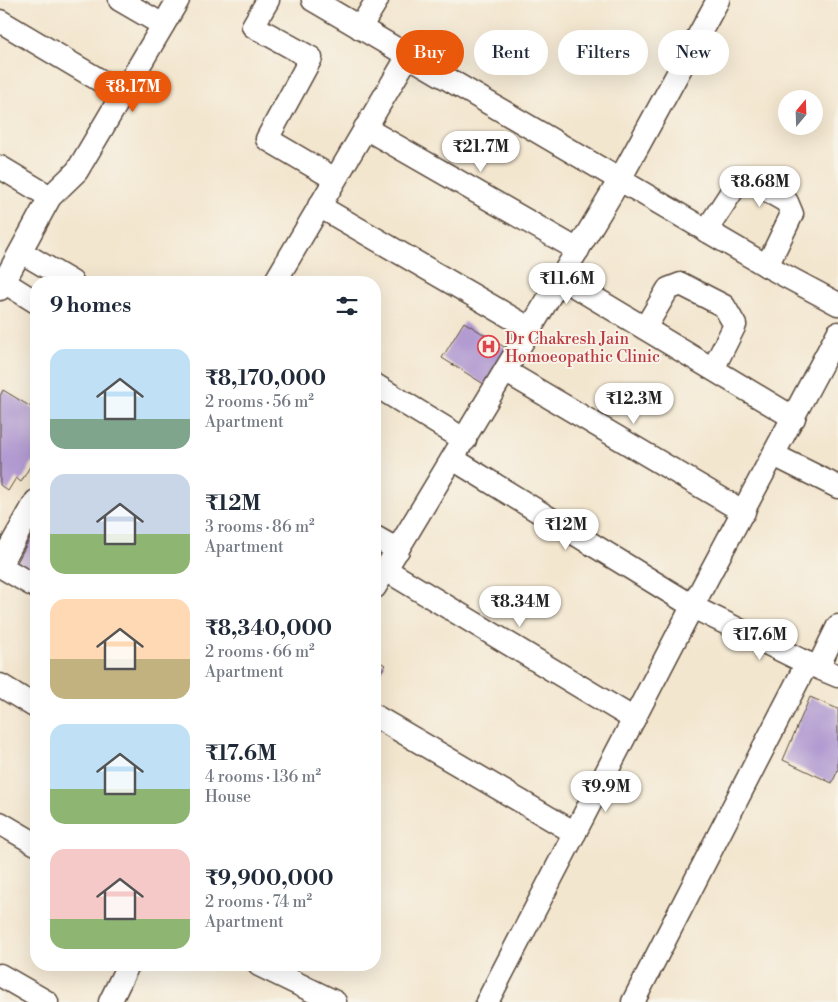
<!DOCTYPE html>
<html lang="en">
<head>
<meta charset="utf-8">
<style>
  :root { --surface:#fff; --page:#f2f2f3; --text:#1f2937; --muted:#747a83; --accent:#ea580c }
  body { margin:0; font-family:"Libre Bodoni",serif; background:var(--page); color:var(--text); height:100vh; display:flex; flex-direction:column; font-size:19px; white-space:nowrap }
  * { box-sizing:border-box; margin:0 }
  p { font-size:16px; color:var(--muted) }
  .icon { flex:none; width:28px; height:28px; fill:none; stroke:currentColor; stroke-width:2; stroke-linecap:round; stroke-linejoin:round }
  .map { position:relative; flex:1; overflow:hidden }
  .sheet { position:absolute; left:30px; top:276px; width:351px; height:695px; display:flex; flex-direction:column; background:var(--surface); border-radius:20px; box-shadow:0 5px 20px #0002 }
  .sheet>* { flex:none }
  .banner { position:absolute; left:396px; top:30px; width:366px; height:45px; display:flex; gap:10px }
  .needle { width:32px; rotate:19deg }
  .buttons { position:absolute; left:778px; top:90px; display:grid; gap:10px }
  .buttons a { display:grid; place-items:center; width:45px; height:45px; border-radius:50%; background:var(--surface); box-shadow:0 5px 20px #0002; font-size:25px }
  .price { position:absolute; translate:-50% -42px; padding:0 11px; border-radius:18px; background:#fff; color:#222; font-size:16px; line-height:32px; filter:drop-shadow(0 1px 2px #0008) }
  .price::after { content:''; position:absolute; left:50%; top:30px; width:15px; height:11px; margin-left:-8px; background:inherit; clip-path:polygon(0 0,100% 0,50% 100%) }
  .price.active { background:var(--accent); color:#fff }
  ul { padding:0; list-style:none }
  li { display:flex; align-items:center; gap:15px; height:125px; padding:0 20px }
  li span { display:grid; place-items:center; flex:none; width:140px; height:100px; border-radius:15px; color:#555 }
  li>.icon { margin-inline-start:auto }
  span .icon { width:60px; height:60px; fill:#fffc; stroke-width:1 }
  li b { font-size:21px }
  h2 { display:flex; justify-content:space-between; align-items:center; height:60px; padding:0 20px; font-size:21px }
  .pill { padding:0 18px; border-radius:22px; background:var(--surface); box-shadow:0 5px 20px #0002; font-size:18px; line-height:45px }
  .pill.active { background:var(--accent); color:#fff }
  .map>svg:first-child { display:block }
</style>
</head>
<body>
<div class="map">
<svg width="838" height="1002" viewBox="0 0 838 1002">
  <rect width="100%" height="100%" fill="#f7f3e8"/>
  <filter id="ink" filterUnits="userSpaceOnUse"><feTurbulence type="fractalNoise" baseFrequency=".02" numOctaves="2"/><feDisplacementMap in="SourceGraphic" scale="10" xChannelSelector="R" yChannelSelector="G"/><feConvolveMatrix kernelMatrix="1 2 1 2 8 2 1 2 1" color-interpolation-filters="sRGB"/></filter>
  <filter id="wash" filterUnits="userSpaceOnUse"><feTurbulence type="fractalNoise" baseFrequency=".0096" numOctaves="4" result="noise"/><feDisplacementMap in="SourceGraphic" scale="20" xChannelSelector="R" yChannelSelector="G"/><feGaussianBlur stdDeviation="1.12" result="paint"/><feColorMatrix in="noise" values="0 0 0 0 0 0 0 0 0 0 0 0 0 0 0 0 0 1.4 0 .05"/><feComposite in="paint" operator="in"/></filter>
  <g filter="url(#wash)">
    <rect width="100%" height="100%" fill="#f3e6cf"/>
    <g id="blocks">
      <g fill="#b29bd1">
        <path d="M 464,322 L 509,350 L 487,386 L 442,358 Z"/>
        <path d="M 3,390 L 36,410 L 36,456 L 21,482 L 16,478 L 8,491 L 0,485 L 0,396 Z"/>
        <path d="M 36,527 L 36,575 L 16,564 Z"/>
        <path d="M 375,659 L 385,665 L 377,680 L 375,679 Z"/>
        <path d="M 810,697 L 838,709 L 838,770 L 832,783 L 783,760 Z"/>
      </g>
    </g>
  </g>
  <g filter="url(#ink)">
    <use href="#blocks" fill-opacity="0" stroke="#574639" stroke-width="1"/>
    <g fill="none" stroke-linecap="round" stroke-linejoin="round">
      <defs>
        <g id="minor">
          <path d="M 120,0 L 163,25"/>
          <path d="M 268,0 L 253,26 L 311,58 L 267,139 L 335,179"/>
          <path d="M 313,0 L 767,266 L 838,304"/>
          <path d="M 0,21 L 123,94"/>
          <path d="M 360,28 L 377,0"/>
          <path d="M 365,128 L 578,250"/>
          <path d="M 0,167 L 50,197"/>
          <path d="M 319,206 L 531,329"/>
          <path d="M 706,231 L 738,182 L 749,180 L 787,202 L 792,214 L 767,266"/>
          <path d="M 21,252 L 72,282"/>
          <path d="M 561,278 L 794,418"/>
          <path d="M 4,282 L 36,302"/>
          <path d="M 275,282 L 408,56"/>
          <path d="M 0,289 L 50,197 L 77,171 L 178,0"/>
          <path d="M 645,328 L 668,289 L 681,284 L 724,306 L 735,325 L 713,369"/>
          <path d="M 505,371 L 744,512"/>
          <path d="M 375,385 L 465,440"/>
          <path d="M 774,455 L 838,487"/>
          <path d="M 453,459 L 699,610 L 807,663 L 838,676"/>
          <path d="M 375,537 L 398,550"/>
          <path d="M 0,565 L 36,501"/>
          <path d="M 0,566 L 36,587"/>
          <path d="M 386,570 L 634,719"/>
          <path d="M 375,587 L 619,181 L 718,0"/>
          <path d="M 818,667 L 838,626"/>
          <path d="M 0,685 L 36,707"/>
          <path d="M 375,716 L 575,833"/>
          <path d="M 0,823 L 36,844"/>
          <path d="M 259,965 L 335,1002"/>
          <path d="M 0,975 L 47,1002"/>
          <path d="M 110,1002 L 128,965"/>
          <path d="M 487,1002 L 692,607 L 838,333"/>
          <path d="M 633,1002 L 807,663"/>
        </g>
      </defs>
      <use href="#minor" stroke="#574639" stroke-width="25"/>
      <use href="#minor" stroke="#fff" stroke-width="22"/>
    </g>
  </g>
  <defs>
    <symbol id="hospital-ring" viewBox="-11 -11 22 22"><circle r="9.5" fill="#f7f3e8" stroke="#e0444e" stroke-width="1.5"/><path d="M-5-5h3v3.5h4V-5h3V5h-3V1.5h-4V5h-3Z" fill="#e0444e"/></symbol>
  </defs>
  <g fill-rule="evenodd">
    <use href="#hospital-ring" x="476" y="334" width="25" height="25"/>
  </g>
  <g text-anchor="middle" stroke-width="4" stroke-linejoin="round" paint-order="stroke">
    <g font-size="16" fill="#be3a42" stroke="#f7f3e8" text-anchor="start">
      <text x="505" y="344">Dr Chakresh Jain<tspan x="505" dy="18">Homoeopathic Clinic</tspan></text>
    </g>
  </g>
</svg>
<div class="buttons">
<a><svg class="needle" viewBox="-14 -14 28 28"><path d="M0-13l5 13h-10z" fill="#e53935"/><path d="M0 13l5-13h-10z" fill="#747a83"/></svg></a>
</div>
<b class="price active" style="left:133px;top:113px">₹8.17M</b>
<b class="price" style="left:481px;top:173px">₹21.7M</b>
<b class="price" style="left:760px;top:208px">₹8.68M</b>
<b class="price" style="left:567px;top:305px">₹11.6M</b>
<b class="price" style="left:634px;top:425px">₹12.3M</b>
<b class="price" style="left:566px;top:551px">₹12M</b>
<b class="price" style="left:520px;top:628px">₹8.34M</b>
<b class="price" style="left:760px;top:661px">₹17.6M</b>
<b class="price" style="left:606px;top:813px">₹9.9M</b>
<div class="banner">
<a class="pill active">Buy</a>
<a class="pill">Rent</a>
<a class="pill">Filters</a>
<a class="pill">New</a>
</div>
<section class="sheet">
<h2>9 homes<svg class="icon" aria-label="filters" viewBox="0 0 24 24"><path d="M4 7h16M4 17h16"/><circle cx="9" cy="7" r="2"/><circle cx="15" cy="17" r="2"/></svg></h2>
<ul>
<li><span style="background:linear-gradient(#bfe0f5 70%,#7fa58c 0)"><svg class="icon" aria-label="home" viewBox="0 0 24 24"><path d="M3 11l9-7 9 7M6 9v11h12V9"/></svg></span><div><b>₹8,170,000</b><p>2 rooms · 56 m²</p><p>Apartment</p></div></li>
<li><span style="background:linear-gradient(#c9d6e8 60%,#8fb573 0)"><svg class="icon" aria-label="home" viewBox="0 0 24 24"><path d="M3 11l9-7 9 7M6 9v11h12V9"/></svg></span><div><b>₹12M</b><p>3 rooms · 86 m²</p><p>Apartment</p></div></li>
<li><span style="background:linear-gradient(#ffd9b3 60%,#c2b280 0)"><svg class="icon" aria-label="home" viewBox="0 0 24 24"><path d="M3 11l9-7 9 7M6 9v11h12V9"/></svg></span><div><b>₹8,340,000</b><p>2 rooms · 66 m²</p><p>Apartment</p></div></li>
<li><span style="background:linear-gradient(#bfe0f5 65%,#8fb573 0)"><svg class="icon" aria-label="home" viewBox="0 0 24 24"><path d="M3 11l9-7 9 7M6 9v11h12V9"/></svg></span><div><b>₹17.6M</b><p>4 rooms · 136 m²</p><p>House</p></div></li>
<li><span style="background:linear-gradient(#f6c9c9 70%,#8fb573 0)"><svg class="icon" aria-label="home" viewBox="0 0 24 24"><path d="M3 11l9-7 9 7M6 9v11h12V9"/></svg></span><div><b>₹9,900,000</b><p>2 rooms · 74 m²</p><p>Apartment</p></div></li>
</ul>
</section>
</div>
</body>
</html>
